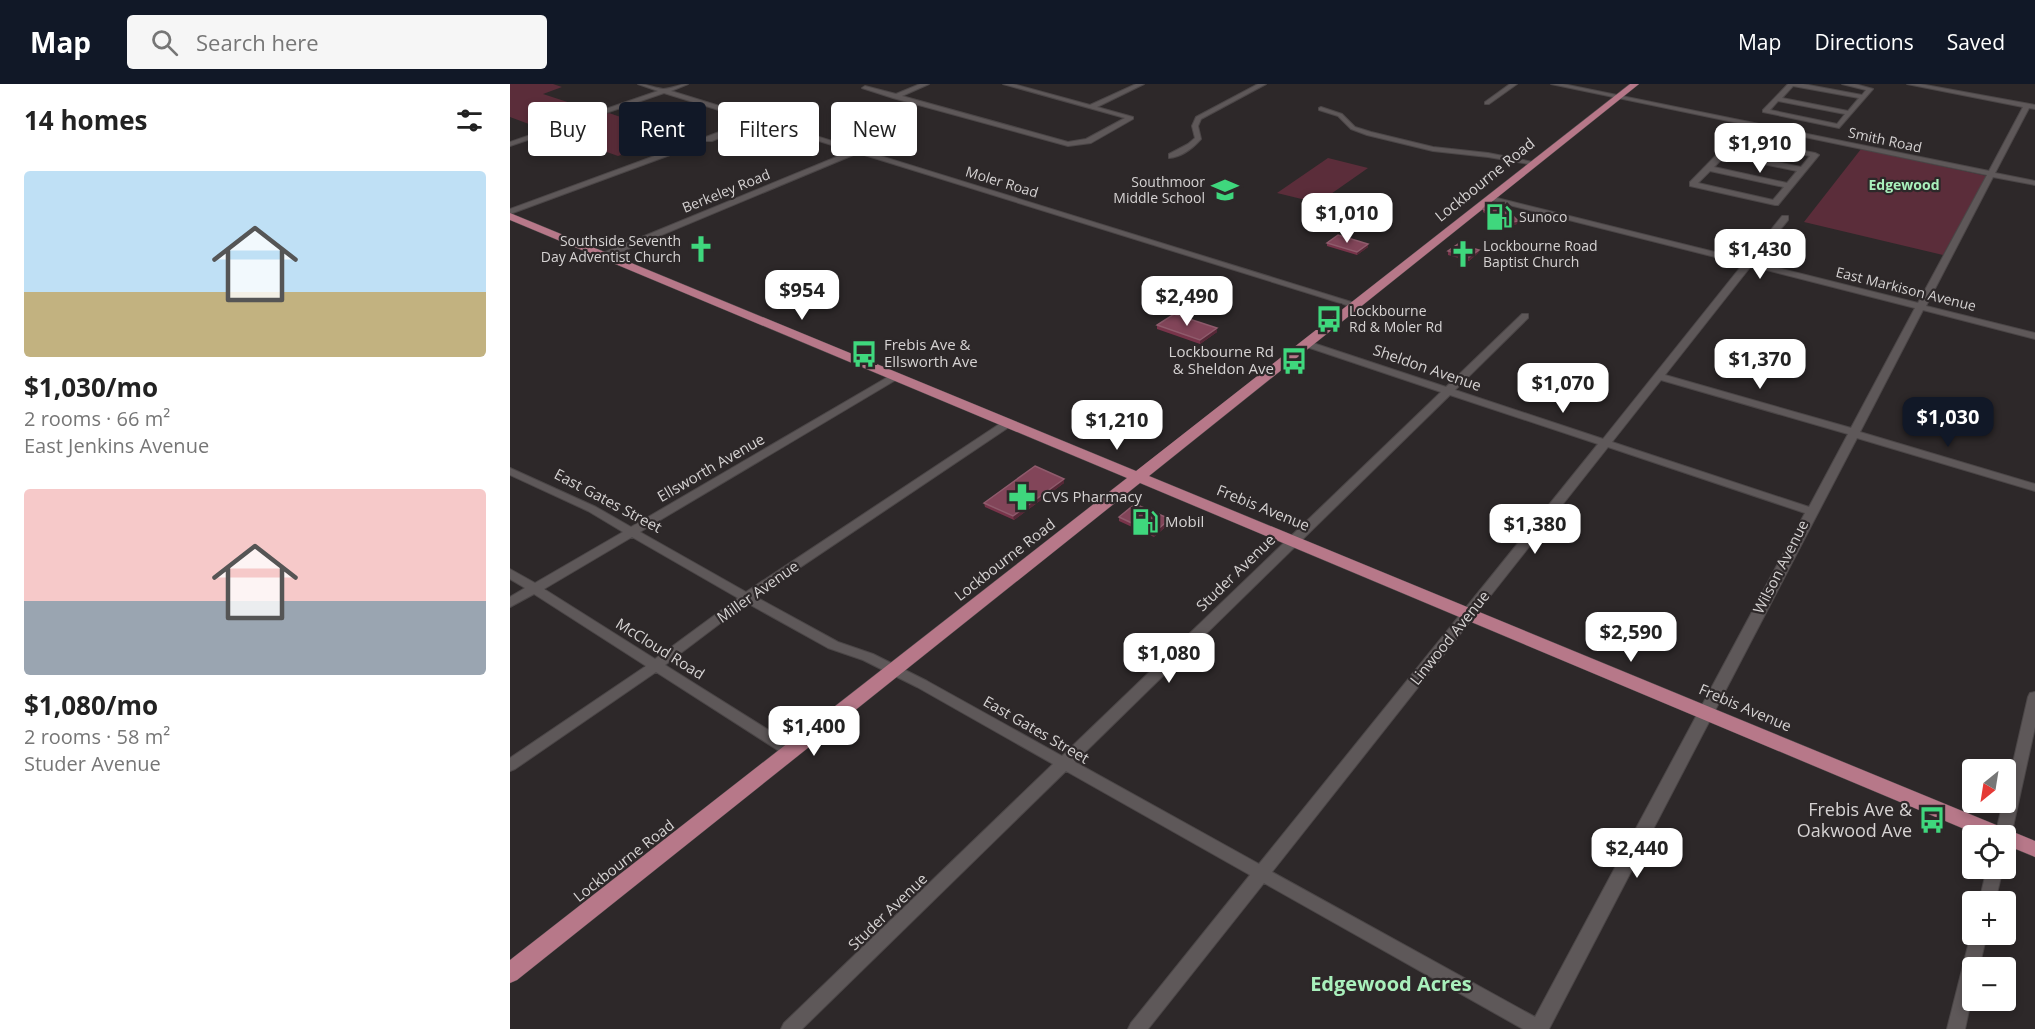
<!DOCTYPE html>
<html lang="en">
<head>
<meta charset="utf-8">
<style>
  :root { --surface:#fff; --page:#f6f6f6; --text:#222; --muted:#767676; --accent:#111827 }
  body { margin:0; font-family:"Open Sans",sans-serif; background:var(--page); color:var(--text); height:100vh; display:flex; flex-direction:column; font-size:22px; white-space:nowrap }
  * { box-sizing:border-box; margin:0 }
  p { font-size:20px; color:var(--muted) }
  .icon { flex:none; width:33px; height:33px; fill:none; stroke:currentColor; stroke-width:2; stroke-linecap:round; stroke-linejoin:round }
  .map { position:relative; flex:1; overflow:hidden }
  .details { display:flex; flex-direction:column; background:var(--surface); width:510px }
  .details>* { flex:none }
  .banner { position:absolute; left:18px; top:18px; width:570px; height:54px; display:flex; gap:12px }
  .needle { width:39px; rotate:210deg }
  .controls { position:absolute; left:1452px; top:675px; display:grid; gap:12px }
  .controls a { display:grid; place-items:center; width:54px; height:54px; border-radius:6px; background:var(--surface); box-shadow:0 3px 9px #0003; font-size:30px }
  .price { position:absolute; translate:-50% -51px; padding:0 14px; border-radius:12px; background:#fff; color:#222; font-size:20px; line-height:39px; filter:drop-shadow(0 2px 3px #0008) }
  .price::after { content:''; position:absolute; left:50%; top:36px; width:18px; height:14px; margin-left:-9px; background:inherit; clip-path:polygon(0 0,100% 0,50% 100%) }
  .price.on { background:var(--accent); color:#fff }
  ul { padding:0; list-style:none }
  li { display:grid; align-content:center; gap:12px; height:318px; padding:0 24px }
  li span { display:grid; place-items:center; height:186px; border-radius:6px; color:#555 }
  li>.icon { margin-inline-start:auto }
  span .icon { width:108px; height:108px; fill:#fffc; stroke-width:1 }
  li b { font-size:26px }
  h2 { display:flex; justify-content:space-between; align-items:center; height:72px; padding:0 24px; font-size:26px }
  .pill { padding:0 21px; border-radius:6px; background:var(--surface); box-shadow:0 3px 9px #0003; font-size:21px; line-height:54px }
  .pill.on { background:var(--accent); color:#fff }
  header { display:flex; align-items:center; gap:36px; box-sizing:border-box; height:84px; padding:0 30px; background:var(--accent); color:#fff }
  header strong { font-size:28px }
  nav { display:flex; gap:33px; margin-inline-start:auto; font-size:21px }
  .search { width:420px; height:54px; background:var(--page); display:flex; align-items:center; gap:15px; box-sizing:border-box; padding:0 21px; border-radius:6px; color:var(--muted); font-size:22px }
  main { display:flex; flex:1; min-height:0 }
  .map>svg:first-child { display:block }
</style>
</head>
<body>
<header>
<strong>Map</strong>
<div class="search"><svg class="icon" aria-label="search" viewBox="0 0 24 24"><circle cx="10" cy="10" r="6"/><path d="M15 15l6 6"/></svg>Search here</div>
<nav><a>Map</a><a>Directions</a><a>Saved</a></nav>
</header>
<main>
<section class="details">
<h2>14 homes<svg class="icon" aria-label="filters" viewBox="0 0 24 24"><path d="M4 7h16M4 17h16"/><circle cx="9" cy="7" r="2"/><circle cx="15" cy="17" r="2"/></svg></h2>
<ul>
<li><span style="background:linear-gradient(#bfe0f5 65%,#c2b280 0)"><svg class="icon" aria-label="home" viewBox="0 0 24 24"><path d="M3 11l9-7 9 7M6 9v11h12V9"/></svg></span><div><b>$1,030/mo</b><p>2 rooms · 66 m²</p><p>East Jenkins Avenue</p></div></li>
<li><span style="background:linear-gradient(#f6c9c9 60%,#9aa5b1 0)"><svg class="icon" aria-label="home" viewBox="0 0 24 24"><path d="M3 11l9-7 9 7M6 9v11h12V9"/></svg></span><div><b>$1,080/mo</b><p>2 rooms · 58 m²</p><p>Studer Avenue</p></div></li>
</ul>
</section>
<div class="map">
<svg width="1525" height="945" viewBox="0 0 1525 945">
  <rect width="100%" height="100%" fill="#2d2829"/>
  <g fill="#5b2d3a">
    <path d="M 0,0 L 43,0 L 52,3 L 33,10 L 88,28 L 35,46 L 0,33 Z"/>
    <path d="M 99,29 L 166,52 L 108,72 L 41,48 Z"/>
    <path d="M 1351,65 L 1477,92 L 1433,171 L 1294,138 Z"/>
    <path d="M 818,74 L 858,84 L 808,119 L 767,109 Z"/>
  </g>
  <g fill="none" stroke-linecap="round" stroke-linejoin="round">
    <defs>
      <g id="minor">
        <path d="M 128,0 C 137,0 144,4 153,5 C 161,5 170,0 178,0 L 161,7 L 851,221 L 849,223 L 843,223 L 348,69 L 99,173 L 93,173 L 93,169 L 341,67 L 248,38 L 202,57 L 196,57 L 196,53 L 241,36 L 154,9 L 0,62 L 0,58 L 148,7 Z"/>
        <path d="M 410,0 L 419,0 L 392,12 L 558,58 L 576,55 L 615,34 L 493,0 L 503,0 L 580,21 L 626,0 L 634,0 L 587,23 L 623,33 L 623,35 L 581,59 L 558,62 L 383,14 L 352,4 L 355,2 L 386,10 Z"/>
        <path d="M 748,0 L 756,0 L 691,35 L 688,42 L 691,55 C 683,64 671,73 659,74 L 659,70 L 678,60 L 685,54 L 682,42 L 686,33 Z"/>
        <path d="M 1000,0 L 1007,0 L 979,20 L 975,20 L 975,18 Z"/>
        <path d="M 1041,0 L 1053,0 L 1479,87 L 1513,23 L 1397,0 L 1410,0 L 1525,21 L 1525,25 L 1519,24 L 1485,89 L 1525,97 L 1525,101 L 1483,93 L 1416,222 L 1525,249 L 1525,255 L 1413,226 L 1350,348 L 1525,400 L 1525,407 L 1347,354 L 1039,945 L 1013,945 L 754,799 L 638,945 L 618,945 L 621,939 L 740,791 L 556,687 L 292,945 L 271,945 L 274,939 L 543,680 L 407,603 L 353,576 L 318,564 L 237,519 L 155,581 L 287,664 L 289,668 L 287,672 L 282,673 L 277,672 L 146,588 L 5,685 L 0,687 L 0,674 L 136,582 L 24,510 L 0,523 L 0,513 L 15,504 L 0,495 L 0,485 L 25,499 L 113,448 L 78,427 L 0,391 L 0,384 L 86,423 L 121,443 L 383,290 L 389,290 L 389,294 L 130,448 L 236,508 L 494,337 L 502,337 L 503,339 L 502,341 L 246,513 L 328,558 L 363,570 L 417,597 L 552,672 L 931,308 L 794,262 L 794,258 L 800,258 L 936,303 L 1012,230 L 1018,230 L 1018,234 L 945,306 L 1093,355 L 1233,180 L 979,116 L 979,112 L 1237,176 L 1272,132 L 1278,132 L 1278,136 L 1244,178 L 1408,219 L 1477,91 ZM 1241,182 L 1405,224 L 1341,344 L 1155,291 ZM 1151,296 L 1338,350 L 1299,423 L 1102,358 ZM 940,311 L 1088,360 L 749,780 L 565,678 ZM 1098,363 L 1295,429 L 1025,933 L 762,788 ZM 122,453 L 228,514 L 145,575 L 34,505 Z"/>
        <path d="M 1278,0 L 1293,0 L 1352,11 L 1356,6 L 1332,0 L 1345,0 L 1363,5 L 1329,44 L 1253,28 L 1253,26 ZM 1283,2 L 1349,14 L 1338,27 L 1272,14 ZM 1268,17 L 1335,30 L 1327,40 L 1260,26 Z"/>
        <path d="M 811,23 L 832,30 L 845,43 L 861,48 L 923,63 L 978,69 L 1028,79 L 1024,81 L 978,73 L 923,67 L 857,51 L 841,45 L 828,32 L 809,26 L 809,24 Z"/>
        <path d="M 1224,53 L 1305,69 L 1309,71 L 1268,121 L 1265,121 L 1180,102 L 1180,98 ZM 1229,57 L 1300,72 L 1291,83 L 1218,68 ZM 1215,72 L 1287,87 L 1277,99 L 1204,83 ZM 1200,87 L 1274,103 L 1263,116 L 1188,99 Z"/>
        <path d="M 180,59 L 187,61 L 0,130 L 0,125 Z"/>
        <path d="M 1525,608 L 1525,643 L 1501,752 L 1496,757 L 1496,752 L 1485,752 L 1493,718 L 1496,718 L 1496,709 L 1518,613 L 1520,609 Z"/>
        <path d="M 1477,784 L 1493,784 L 1485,818 L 1469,818 Z"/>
        <path d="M 1462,846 L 1462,850 L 1477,850 L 1469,884 L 1462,884 L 1462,912 L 1455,945 L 1437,945 Z"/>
      </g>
      <path id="major" d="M 1120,0 L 1129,0 L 639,392 L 1525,757 L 1525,773 L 1496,761 L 1496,752 L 1471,752 L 630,399 L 7,896 L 0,899 L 0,876 L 617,394 L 0,136 L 0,129 L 626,387 Z"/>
    </defs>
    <use href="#minor" stroke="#4b4647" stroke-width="2"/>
    <use href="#major" stroke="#4b4647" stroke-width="1"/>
    <use href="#minor" fill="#5e5859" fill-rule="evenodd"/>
    <use href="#major" fill="#b77889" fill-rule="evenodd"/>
  </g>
  <g fill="#78344a">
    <path d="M 973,125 L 1007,140 L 997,143 L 973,128 Z"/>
    <path d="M 817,159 L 858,160 L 858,163 L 847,171 L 817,162 Z"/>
    <path d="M 969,166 L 968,169 L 959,177 L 938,171 L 938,167 Z"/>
    <path d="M 647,241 L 707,248 L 690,260 L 647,245 Z"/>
    <path d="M 554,395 L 554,399 L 504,436 L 475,423 L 474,419 Z"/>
    <path d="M 609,433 L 660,439 L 644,453 L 609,437 Z"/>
  </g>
  <g fill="#562837">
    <path d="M 1008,137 L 1007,140 L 997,143 L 997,139 Z"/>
    <path d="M 858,160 L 858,163 L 847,171 L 847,168 Z"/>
    <path d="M 969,166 L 968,169 L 959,177 L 959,173 Z"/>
    <path d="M 707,244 L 707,248 L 690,260 L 690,256 Z"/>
    <path d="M 554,395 L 554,399 L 504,436 L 503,432 Z"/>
    <path d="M 660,435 L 660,439 L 644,453 L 643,449 Z"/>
  </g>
  <g fill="#824559" stroke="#8f5b6c" stroke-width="1.5">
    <path d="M 976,122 L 1000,129 L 1008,137 L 997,139 L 973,125 Z"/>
    <path d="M 828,151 L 858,160 L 847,168 L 817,159 Z"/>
    <path d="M 948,160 L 969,166 L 959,173 L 938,167 Z"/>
    <path d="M 664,230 L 707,244 L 690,256 L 647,241 Z"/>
    <path d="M 525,382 L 554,395 L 503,432 L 474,419 Z"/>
    <path d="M 625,420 L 660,435 L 643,449 L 609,433 Z"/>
  </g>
  <defs>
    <symbol id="school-bare" viewBox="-9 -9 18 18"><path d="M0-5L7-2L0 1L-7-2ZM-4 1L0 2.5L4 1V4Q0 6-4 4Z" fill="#3fd77d" stroke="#2d2829" stroke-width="2.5" paint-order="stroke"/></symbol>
    <symbol id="fuel-bare" viewBox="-9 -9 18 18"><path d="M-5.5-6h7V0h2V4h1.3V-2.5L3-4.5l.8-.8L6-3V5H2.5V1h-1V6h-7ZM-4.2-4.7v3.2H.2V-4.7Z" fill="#3fd77d" stroke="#2d2829" stroke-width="2.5" paint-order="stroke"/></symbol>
    <symbol id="church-bare" viewBox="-9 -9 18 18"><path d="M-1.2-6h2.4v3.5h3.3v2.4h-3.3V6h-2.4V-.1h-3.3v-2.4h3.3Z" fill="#3fd77d" stroke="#2d2829" stroke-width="2.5" paint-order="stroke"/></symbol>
    <symbol id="bus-bare" viewBox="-9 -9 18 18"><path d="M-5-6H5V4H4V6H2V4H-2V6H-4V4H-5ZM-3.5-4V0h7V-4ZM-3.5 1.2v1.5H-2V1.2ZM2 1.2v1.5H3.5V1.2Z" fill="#3fd77d" stroke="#2d2829" stroke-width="2.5" paint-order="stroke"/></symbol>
    <symbol id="pharmacy-bare" viewBox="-9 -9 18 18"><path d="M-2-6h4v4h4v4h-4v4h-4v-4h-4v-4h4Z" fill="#3fd77d" stroke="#2d2829" stroke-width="2.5" paint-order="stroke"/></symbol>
  </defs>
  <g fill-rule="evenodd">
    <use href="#school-bare" x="696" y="87" width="38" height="38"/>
    <use href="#fuel-bare" x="970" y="114" width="38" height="38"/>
    <use href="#church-bare" x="172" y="146" width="38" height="38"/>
    <use href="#church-bare" x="934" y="151" width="38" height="38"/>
    <use href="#bus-bare" x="800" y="216" width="38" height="38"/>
    <use href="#bus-bare" x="335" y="251" width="38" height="38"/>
    <use href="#bus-bare" x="765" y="258" width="38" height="38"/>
    <use href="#pharmacy-bare" x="493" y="394" width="38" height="38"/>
    <use href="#fuel-bare" x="616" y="419" width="38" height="38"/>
    <use href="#bus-bare" x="1403" y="717" width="38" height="38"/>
  </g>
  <g text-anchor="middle" stroke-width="4.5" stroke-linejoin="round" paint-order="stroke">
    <g font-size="14" fill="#d5d2d2" stroke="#2d2829">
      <text transform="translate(1375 56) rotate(12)" y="5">Smith Road</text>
      <text transform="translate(492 98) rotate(17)" y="5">Moler Road</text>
      <text transform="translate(216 107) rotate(-22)" y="5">Berkeley Road</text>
      <text transform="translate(1396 205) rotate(14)" y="5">East Markison Avenue</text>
    </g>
    <g font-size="14" fill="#d5d2d2" stroke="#2d2829" text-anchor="start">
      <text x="695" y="103" text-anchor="end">Southmoor<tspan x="695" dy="16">Middle School</tspan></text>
      <text x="1009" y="138">Sunoco</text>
      <text x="171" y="162" text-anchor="end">Southside Seventh<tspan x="171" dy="16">Day Adventist Church</tspan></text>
      <text x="973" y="167">Lockbourne Road<tspan x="973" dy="16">Baptist Church</tspan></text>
      <text x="839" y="232">Lockbourne<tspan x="839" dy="16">Rd &amp; Moler Rd</tspan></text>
    </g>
    <g font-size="14" font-weight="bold" fill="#a9f0bc" stroke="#2d2829">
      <text x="1394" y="106">Edgewood</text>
    </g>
    <g font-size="15" fill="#d5d2d2" stroke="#2d2829">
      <text transform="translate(975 96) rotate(-39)" y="5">Lockbourne Road</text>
      <text transform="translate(917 284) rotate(19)" y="5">Sheldon Avenue</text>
      <text transform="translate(201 384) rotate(-30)" y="5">Ellsworth Avenue</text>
      <text transform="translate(98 417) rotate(28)" y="5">East Gates Street</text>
      <text transform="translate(753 424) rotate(22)" y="5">Frebis Avenue</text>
      <text transform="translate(495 476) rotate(-38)" y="5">Lockbourne Road</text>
      <text transform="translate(1271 483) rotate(-63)" y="5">Wilson Avenue</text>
      <text transform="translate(726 489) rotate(-44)" y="5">Studer Avenue</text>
      <text transform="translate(248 508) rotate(-35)" y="5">Miller Avenue</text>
      <text transform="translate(940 554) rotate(-51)" y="5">Linwood Avenue</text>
      <text transform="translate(150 565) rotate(32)" y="5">McCloud Road</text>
      <text transform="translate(1235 624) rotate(23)" y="5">Frebis Avenue</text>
      <text transform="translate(526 646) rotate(30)" y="5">East Gates Street</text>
      <text transform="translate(114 777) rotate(-38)" y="5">Lockbourne Road</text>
      <text transform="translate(378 828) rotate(-44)" y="5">Studer Avenue</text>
    </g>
    <g font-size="15" fill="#d5d2d2" stroke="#2d2829" text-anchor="start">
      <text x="374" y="266">Frebis Ave &amp;<tspan x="374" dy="17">Ellsworth Ave</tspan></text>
      <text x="764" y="273" text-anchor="end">Lockbourne Rd<tspan x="764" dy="17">&amp; Sheldon Ave</tspan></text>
      <text x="532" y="418">CVS Pharmacy</text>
      <text x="655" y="443">Mobil</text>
    </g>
    <g font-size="18" fill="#d5d2d2" stroke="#2d2829" text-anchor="end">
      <text x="1402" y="732">Frebis Ave &amp;<tspan x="1402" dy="21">Oakwood Ave</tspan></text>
    </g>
    <g font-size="20" font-weight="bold" fill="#a9f0bc" stroke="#2d2829">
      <text x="881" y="907">Edgewood Acres</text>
    </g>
  </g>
</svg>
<div class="controls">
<a><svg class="needle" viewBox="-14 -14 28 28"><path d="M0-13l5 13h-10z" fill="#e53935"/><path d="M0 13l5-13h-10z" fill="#767676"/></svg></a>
<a><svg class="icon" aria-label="locate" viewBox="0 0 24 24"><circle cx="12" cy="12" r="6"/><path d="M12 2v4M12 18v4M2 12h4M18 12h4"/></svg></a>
<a>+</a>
<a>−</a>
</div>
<b class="price" style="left:1250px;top:90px">$1,910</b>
<b class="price" style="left:837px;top:160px">$1,010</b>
<b class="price" style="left:1250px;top:196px">$1,430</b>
<b class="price" style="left:292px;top:237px">$954</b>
<b class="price" style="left:677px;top:243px">$2,490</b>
<b class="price" style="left:1250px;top:306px">$1,370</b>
<b class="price" style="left:1053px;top:330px">$1,070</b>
<b class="price on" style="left:1438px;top:364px">$1,030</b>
<b class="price" style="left:607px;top:367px">$1,210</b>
<b class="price" style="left:1025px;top:471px">$1,380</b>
<b class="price" style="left:1121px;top:579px">$2,590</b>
<b class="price" style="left:659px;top:600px">$1,080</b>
<b class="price" style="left:304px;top:673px">$1,400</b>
<b class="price" style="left:1127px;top:795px">$2,440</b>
<div class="banner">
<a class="pill">Buy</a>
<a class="pill on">Rent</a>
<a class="pill">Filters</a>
<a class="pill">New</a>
</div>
</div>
</main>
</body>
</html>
